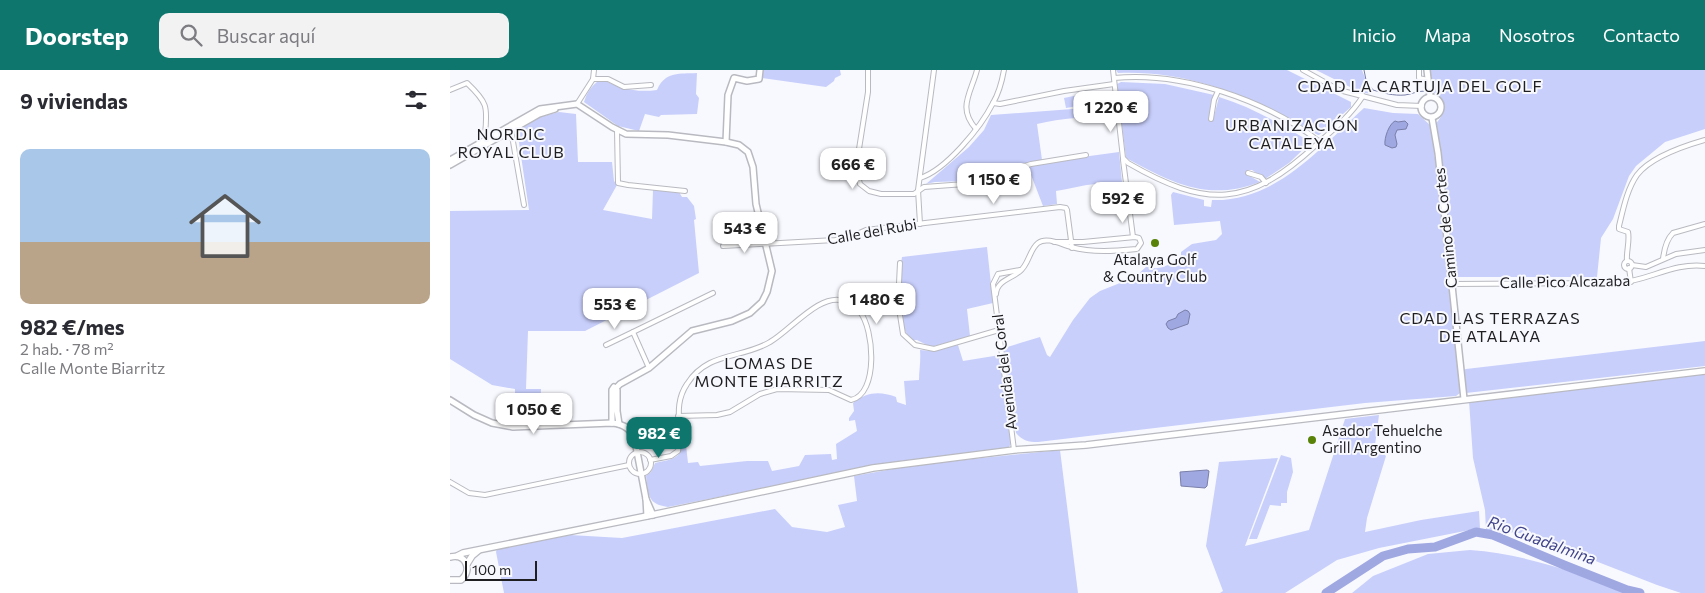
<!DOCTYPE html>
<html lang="es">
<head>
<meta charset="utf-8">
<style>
  :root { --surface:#fff; --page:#f2f2f3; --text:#2b2b33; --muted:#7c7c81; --line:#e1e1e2; --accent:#0f766e }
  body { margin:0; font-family:Commissioner,sans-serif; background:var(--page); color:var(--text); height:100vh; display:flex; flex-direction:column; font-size:19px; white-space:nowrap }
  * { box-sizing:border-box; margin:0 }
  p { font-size:16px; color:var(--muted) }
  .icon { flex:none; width:28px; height:28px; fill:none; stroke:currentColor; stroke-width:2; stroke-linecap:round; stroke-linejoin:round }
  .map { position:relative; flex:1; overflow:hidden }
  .side { display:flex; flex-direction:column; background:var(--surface); width:450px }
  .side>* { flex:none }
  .scale { position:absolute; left:15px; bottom:12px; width:72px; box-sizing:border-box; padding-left:5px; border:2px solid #1f1f22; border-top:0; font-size:14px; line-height:18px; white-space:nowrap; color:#1f1f22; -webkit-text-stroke:4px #f8f9fe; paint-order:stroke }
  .price { position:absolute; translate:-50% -42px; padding:0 11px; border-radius:10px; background:#fff; color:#222; font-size:16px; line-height:32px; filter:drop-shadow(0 1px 2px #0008) }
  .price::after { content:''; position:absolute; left:50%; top:30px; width:15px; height:11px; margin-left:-8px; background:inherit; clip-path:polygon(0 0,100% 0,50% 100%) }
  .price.active { background:var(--accent); color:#fff }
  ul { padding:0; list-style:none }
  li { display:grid; align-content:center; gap:10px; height:265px; padding:0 20px }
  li+li { border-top:1px solid var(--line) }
  li span { display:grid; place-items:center; height:155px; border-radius:10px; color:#555 }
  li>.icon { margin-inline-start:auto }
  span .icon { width:90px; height:90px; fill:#fffc; stroke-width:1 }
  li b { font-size:21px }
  h2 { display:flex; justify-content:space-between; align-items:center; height:60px; padding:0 20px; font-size:21px }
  header { display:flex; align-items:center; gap:30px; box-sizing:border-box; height:70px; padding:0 25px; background:var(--accent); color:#fff }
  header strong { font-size:24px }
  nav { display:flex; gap:28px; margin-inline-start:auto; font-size:18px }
  .search { width:350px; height:45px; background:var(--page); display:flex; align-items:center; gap:12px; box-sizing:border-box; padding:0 18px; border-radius:10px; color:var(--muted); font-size:19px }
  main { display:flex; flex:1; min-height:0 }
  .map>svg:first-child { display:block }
</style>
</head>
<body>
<header>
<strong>Doorstep</strong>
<div class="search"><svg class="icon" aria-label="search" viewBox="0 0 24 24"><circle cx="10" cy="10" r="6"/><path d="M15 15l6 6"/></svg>Buscar aquí</div>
<nav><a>Inicio</a><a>Mapa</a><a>Nosotros</a><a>Contacto</a></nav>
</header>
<main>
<section class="side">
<h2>9 viviendas<svg class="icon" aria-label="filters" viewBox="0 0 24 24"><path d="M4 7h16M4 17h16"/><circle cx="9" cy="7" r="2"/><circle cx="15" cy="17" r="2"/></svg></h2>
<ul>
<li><span style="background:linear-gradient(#a9c7e8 60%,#b9a48a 0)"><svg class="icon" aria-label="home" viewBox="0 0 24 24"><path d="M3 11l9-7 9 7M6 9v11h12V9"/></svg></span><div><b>982 €/mes</b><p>2 hab. · 78 m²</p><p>Calle Monte Biarritz</p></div></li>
</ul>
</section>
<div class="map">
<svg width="1255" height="523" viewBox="0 0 1255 523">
  <rect width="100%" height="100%" fill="#f8f9fe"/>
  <g fill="#c8cffb">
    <path d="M 313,0 L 390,0 L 391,5 L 385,8 L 384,11 L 376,17 L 312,8 Z"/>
    <path d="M 666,0 L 837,0 L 901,32 L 901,37 L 869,65 L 868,65 C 805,29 743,0 668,3 Z"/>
    <path d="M 866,0 L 912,0 L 921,24 L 910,22 Z"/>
    <path d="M 979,0 L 1255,0 L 1255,59 L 1215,72 L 1186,96 L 1179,106 L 1163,149 L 1151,168 L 1147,207 L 1004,207 L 986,53 C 994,46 998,32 988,25 C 984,22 985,25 982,20 C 979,15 980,6 979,0 Z"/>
    <path d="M 247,3 L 246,24 L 249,28 L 247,44 L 211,45 L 209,47 L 195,44 L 189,61 L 168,56 L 134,32 C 137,22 142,15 151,9 C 170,18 185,23 207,20 C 215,1 230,4 247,3 Z"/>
    <path d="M 671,12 L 715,14 L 764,25 L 759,46 L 763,50 L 769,27 C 802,37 832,55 861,72 L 839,93 L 815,109 L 802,100 L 798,100 L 798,105 L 810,112 C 758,132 722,113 676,88 L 667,14 Z"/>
    <path d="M 638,23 L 639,34 L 616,38 L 614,28 Z"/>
    <path d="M 662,36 L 664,44 C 638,47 612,48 587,54 L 592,90 L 540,103 L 518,111 L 485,112 L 476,114 L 519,77 L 534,60 L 541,45 Z"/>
    <path d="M 914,38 L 943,43 L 968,44 L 981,56 L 996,178 L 1010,323 L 1006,326 L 915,333 L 588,372 C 578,372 573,371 566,363 L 554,278 L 590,267 L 597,285 L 600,287 L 623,250 L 640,228 L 650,221 L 685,207 L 697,196 C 709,202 720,194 731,188 L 731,182 L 742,174 L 766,170 L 772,164 L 770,151 L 724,155 L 721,125 L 723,122 L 754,130 L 754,136 L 761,137 L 762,130 C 826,132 870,78 914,38 Z"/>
    <path d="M 109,42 L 126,44 L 128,92 L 162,92 L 164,111 L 167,115 L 153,140 L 202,149 L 203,120 L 229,122 L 232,127 L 237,127 L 244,136 L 246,149 L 244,150 L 249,203 L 135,261 L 78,261 L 76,319 L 91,319 L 90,351 L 65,351 L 65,319 L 42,315 L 0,289 L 0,141 L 79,140 L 67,59 L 86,48 Z"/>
    <path d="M 669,82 L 672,112 L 647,112 L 645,114 C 632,115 619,119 606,121 L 607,134 L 593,136 L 578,97 L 603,91 Z"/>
    <path d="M 537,177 L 543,233 L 517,239 L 520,266 L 481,277 L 467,270 L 463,270 C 445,255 457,244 455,226 C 455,221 452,216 451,211 C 449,204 451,194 452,187 Z"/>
    <path d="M 1255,271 L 1255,296 L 1016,323 L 1013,300 L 1016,299 Z"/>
    <path d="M 508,275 L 513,291 L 550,285 L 561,374 L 558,378 L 451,391 L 218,437 C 197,434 199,425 196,406 L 201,402 L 205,393 C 217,390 231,390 232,375 L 236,375 L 238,393 L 248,392 L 250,396 L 297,391 L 318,391 L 322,401 L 349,396 L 355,385 L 381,384 L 382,390 L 387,389 L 386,374 L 407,361 L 405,350 L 399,351 L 399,348 L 404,341 L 403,333 C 417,322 429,321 446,327 L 447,332 L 456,335 L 454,311 L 469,310 C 469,300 471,291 470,280 L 482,281 Z"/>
    <path d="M 1255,304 L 1255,523 L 1231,523 L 1207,515 L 1148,492 L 1088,465 L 1036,460 L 1035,440 L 1023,388 L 1019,331 Z"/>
    <path d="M 929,345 L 925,375 L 936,386 L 917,448 L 915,462 L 971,450 L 1029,441 L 1030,458 L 929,478 L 887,490 L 835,523 L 770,523 L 773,521 L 756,476 L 769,392 L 828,388 L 795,476 L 859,460 L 895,349 Z"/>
    <path d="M 610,380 L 628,523 L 54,523 L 46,482 L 47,479 L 120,465 L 172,468 L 325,439 L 342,457 L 377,462 L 395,457 L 388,435 L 407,431 L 404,406 L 465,395 Z"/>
    <path d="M 831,385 L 841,388 L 843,402 L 837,422 L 837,433 L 831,433 L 831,436 L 820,435 L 807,469 L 799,469 Z"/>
    <path d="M 1020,480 C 1076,484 1130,504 1183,523 L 902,523 L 923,506 L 978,484 Z"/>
  </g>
  <g fill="#a0a8e2" stroke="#797fa8">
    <path d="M 945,51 L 948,52 L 955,51 L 958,54 L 956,59 L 947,60 L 945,65 L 947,74 L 946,77 L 942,78 L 935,75 C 934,68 939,54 945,51 Z"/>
    <path d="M 735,240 L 738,241 L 740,244 L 738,254 L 721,260 L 718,258 L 716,254 L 718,251 L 726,248 L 728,244 Z"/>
    <path d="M 757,400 L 759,401 L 757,416 L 755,418 L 731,416 L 730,402 Z"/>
  </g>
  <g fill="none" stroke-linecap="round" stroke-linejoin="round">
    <path stroke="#797fa8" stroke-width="1" d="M 914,0 L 916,10 L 923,20 C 933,23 944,26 955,25 C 962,24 967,21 975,21"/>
    <path stroke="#a0a8e2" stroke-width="9" d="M 876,523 L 933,486 L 958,479 L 985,477 L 1026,462 L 1043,465 L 1114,495 L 1177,520 L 1190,523"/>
    <defs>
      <g id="minor">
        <path d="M 418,0 L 418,22 L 406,98 L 410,114 L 419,121 L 431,124 L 464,124 L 474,117 L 515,114 L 581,94 L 636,85"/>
        <path d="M 663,0 L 673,88 L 678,93 C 756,138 798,138 866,75 C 883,60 901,45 913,26"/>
        <path d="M 853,0 L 889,20 L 947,35 L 972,36"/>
        <path d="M 969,0 L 969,8 L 978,10"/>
        <path d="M 664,8 C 732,1 816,30 870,72"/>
        <path d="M 143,9 L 144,0"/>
        <path d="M 0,20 L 17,13 C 37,32 38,36 35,64 L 37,68"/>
        <path d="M 543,33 L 550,34 L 614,21 L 664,14"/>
        <path d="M 127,34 L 143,9 L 158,9 L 174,17 L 201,15"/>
        <path d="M 761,49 L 764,30 L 768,21"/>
        <path d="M 526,59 C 507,38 521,23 527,0"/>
        <path d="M 61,60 L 74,135"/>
        <path d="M 167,60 L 168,113 L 178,115 L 235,121"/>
        <path d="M 673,90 L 683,167"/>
        <path d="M 798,103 L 811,107 L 816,113"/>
        <path d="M 470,108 C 496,100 531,57 543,33 C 549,23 552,11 554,0"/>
        <path d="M 470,154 L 468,120 L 484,0"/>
        <path d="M 273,176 L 385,170 L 398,168 L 416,160 L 610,137 L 616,138 L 617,140 L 622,178"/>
        <path d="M 1213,189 C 1214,180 1216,170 1223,163 L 1255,154"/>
        <path d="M 1177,191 C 1176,182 1180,171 1178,162 L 1169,159 L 1169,156 C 1173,140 1177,119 1187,105 C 1201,87 1234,76 1255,70"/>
        <circle cx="1178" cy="195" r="4"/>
        <path d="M 450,193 L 449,213 L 454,227 L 450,245 L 453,264 L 465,275 L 484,279 L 549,260"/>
        <path d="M 1182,195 L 1196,197 L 1226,184 L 1255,180"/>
        <path d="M 1179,198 L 1181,212"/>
        <path d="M 1003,214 L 1168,213 C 1198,211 1224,192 1255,196"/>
        <path d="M 546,224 C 547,211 560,209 569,202 C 579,195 579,180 588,173 C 597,166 612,175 621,177 C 643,183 665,181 687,179 L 691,173 L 689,168 L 685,167 L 633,172 L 604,172"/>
        <path d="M 156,275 L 183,262"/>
        <path d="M 199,298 L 183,262 L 263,223"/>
        <path d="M 564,380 L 543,214 L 548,204 L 570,200"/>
        <circle cx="190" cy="393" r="11"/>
        <path d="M 200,390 L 221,386 L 228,381 C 233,358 222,336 237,314 C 258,281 292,289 320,272 C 340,261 370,222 394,231 C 400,233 406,237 410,242 C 424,259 429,324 401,330 L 379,320 L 327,319 L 310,324 L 280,342 L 267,345 L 228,346"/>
        <path d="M 0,412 L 19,423 L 35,425 L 179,395"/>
      </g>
      <g id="tertiary">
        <path d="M 977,0 L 980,26"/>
        <circle cx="981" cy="37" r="10"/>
        <path d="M 982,48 L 988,83 L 1014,329"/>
        <path d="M 276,72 L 278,25 L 284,8 L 297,11 L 309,9 L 310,0"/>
        <path d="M 0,90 L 90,39 L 127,34 L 162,57 L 176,64 L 218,65 L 276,72 L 289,75 L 298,82 L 303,97 L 306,134 L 322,201 L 317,222 L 312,232 L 300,243 L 282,251 L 242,261 L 199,298 L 170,314 L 166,318"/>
        <path d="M 0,95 L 89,44 L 105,39"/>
        <path d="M 0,330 L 24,345 L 42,353 L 63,357 L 162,353 C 174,354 182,359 185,371 L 196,429 L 197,446"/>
        <path d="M 162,353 L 162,320 L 164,317 L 167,320 L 167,341 L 169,354"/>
        <path d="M 196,429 L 203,445"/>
      </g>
      <g id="secondary">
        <path d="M 7,486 L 13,483 L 197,446 L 423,398 L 564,380 L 636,375 L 1255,301"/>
        <path d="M 0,487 C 16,483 23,500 11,510 L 0,510"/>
        <path d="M 17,494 L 22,486 L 28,481"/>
      </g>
    </defs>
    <use href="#minor" stroke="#b9bac1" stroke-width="6"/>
    <use href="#tertiary" stroke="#b9bac1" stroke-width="8"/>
    <use href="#secondary" stroke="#b9bac1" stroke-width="8"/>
    <use href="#minor" stroke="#fff" stroke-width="4"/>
    <use href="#tertiary" stroke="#fff" stroke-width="5"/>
    <use href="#secondary" stroke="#fff" stroke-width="5.5"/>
  </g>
  <g fill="#598208" stroke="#f8f9fe" stroke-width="2">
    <circle cx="705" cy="173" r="5"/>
    <circle cx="862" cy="370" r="5"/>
  </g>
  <g text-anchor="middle" stroke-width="4" stroke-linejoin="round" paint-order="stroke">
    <g font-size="15" fill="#1f1f22" stroke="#f8f9fe">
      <text transform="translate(996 158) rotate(-96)" y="5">Camino de Cortes</text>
      <text transform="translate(422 162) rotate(-10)" y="5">Calle del Rubi</text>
      <text transform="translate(1115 212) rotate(-1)" y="5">Calle Pico Alcazaba</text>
      <text transform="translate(555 302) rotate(-97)" y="5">Avenida del Coral</text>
    </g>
    <g font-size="15" fill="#1f1f22" stroke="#f8f9fe">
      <text x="705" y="195">Atalaya Golf<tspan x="705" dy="17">&amp; Country Club</tspan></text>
      <text x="872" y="366" text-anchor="start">Asador Tehuelche<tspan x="872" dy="17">Grill Argentino</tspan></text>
    </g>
    <g font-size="16" letter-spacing="1" fill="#1f1f22" stroke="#f8f9fe">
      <text x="970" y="22">CDAD LA CARTUJA DEL GOLF</text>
      <text x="842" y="61">URBANIZACIÓN<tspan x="842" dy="18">CATALEYA</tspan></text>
      <text x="61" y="70">NORDIC<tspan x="61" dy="18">ROYAL CLUB</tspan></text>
      <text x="1040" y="254">CDAD LAS TERRAZAS<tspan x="1040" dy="18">DE ATALAYA</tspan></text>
      <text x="319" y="299">LOMAS DE<tspan x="319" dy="18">MONTE BIARRITZ</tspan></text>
    </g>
    <g font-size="16" font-style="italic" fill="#41448a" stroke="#f8f9fe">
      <text transform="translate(1092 470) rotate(20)" y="6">Rio Guadalmina</text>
    </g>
  </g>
</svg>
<div class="scale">100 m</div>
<b class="price" style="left:661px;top:63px">1 220 €</b>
<b class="price" style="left:403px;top:120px">666 €</b>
<b class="price" style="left:544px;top:135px">1 150 €</b>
<b class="price" style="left:673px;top:154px">592 €</b>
<b class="price" style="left:295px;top:184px">543 €</b>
<b class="price" style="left:427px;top:255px">1 480 €</b>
<b class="price" style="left:165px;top:260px">553 €</b>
<b class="price" style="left:84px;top:365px">1 050 €</b>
<b class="price active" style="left:209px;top:389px">982 €</b>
</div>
</main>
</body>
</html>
